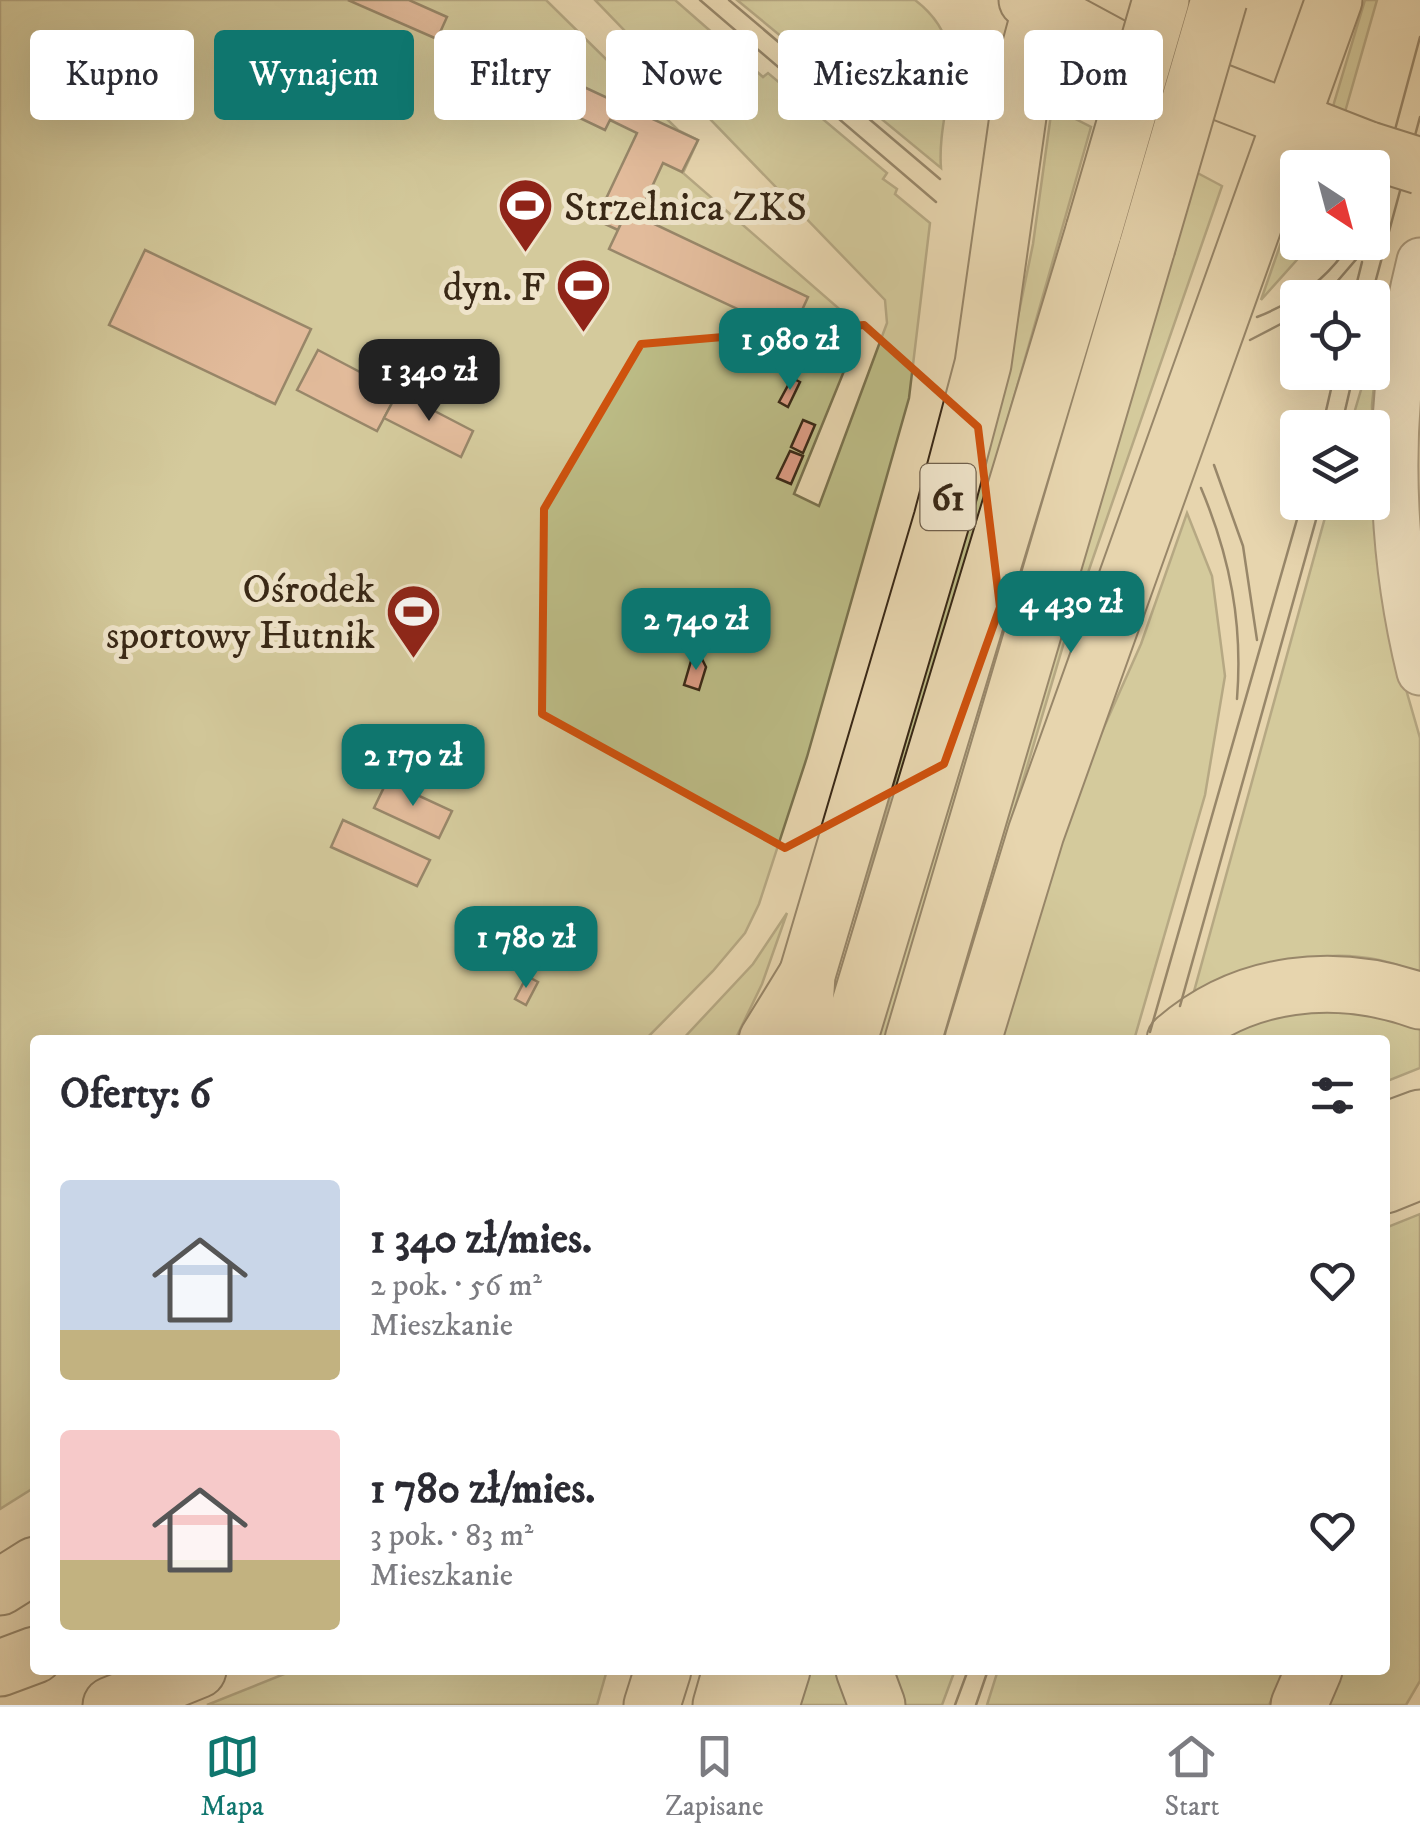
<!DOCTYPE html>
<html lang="pl">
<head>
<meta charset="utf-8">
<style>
  :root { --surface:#fff; --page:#f2f2f3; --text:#2b2b33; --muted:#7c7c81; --line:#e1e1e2; --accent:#0f766e }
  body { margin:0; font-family:"IM FELL DW Pica",serif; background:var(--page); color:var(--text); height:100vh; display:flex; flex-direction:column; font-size:38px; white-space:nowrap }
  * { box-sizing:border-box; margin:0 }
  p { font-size:32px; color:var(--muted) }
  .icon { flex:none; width:55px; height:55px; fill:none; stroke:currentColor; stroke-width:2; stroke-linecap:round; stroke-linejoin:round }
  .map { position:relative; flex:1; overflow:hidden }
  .details { position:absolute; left:30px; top:1035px; width:1360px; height:640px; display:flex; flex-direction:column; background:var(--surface); border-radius:10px; box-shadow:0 10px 40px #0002 }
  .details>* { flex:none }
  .top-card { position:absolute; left:30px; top:30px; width:1360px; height:90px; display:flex; gap:20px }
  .needle { width:65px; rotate:144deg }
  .fabs { position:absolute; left:1280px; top:150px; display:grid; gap:20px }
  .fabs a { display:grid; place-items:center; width:110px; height:110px; border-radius:10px; background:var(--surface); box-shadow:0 10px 40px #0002; font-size:50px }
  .price { position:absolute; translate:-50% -85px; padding:0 22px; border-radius:20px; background:var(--accent); color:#fff; font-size:32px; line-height:65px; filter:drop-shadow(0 2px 5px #0008) }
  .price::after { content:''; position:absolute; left:50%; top:60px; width:30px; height:22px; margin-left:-15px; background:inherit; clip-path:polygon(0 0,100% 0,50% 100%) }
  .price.selected { background:#222; color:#fff }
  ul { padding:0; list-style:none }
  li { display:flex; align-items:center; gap:30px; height:250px; padding:0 30px }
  li span { display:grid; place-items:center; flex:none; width:280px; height:200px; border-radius:10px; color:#555 }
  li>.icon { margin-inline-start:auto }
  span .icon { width:120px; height:120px; fill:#fffc; stroke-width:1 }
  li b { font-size:42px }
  h2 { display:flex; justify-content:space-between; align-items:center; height:120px; padding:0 30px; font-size:42px }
  .tag { padding:0 35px; border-radius:10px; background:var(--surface); box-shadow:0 10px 40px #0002; font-size:35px; line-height:90px }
  .tag.selected { background:var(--accent); color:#fff }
  .tab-bar { display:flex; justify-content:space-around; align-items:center; height:140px; border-top:2px solid var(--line); background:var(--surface); font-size:28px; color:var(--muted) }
  .tab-bar a { display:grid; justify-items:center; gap:5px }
  .tab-bar .selected { color:var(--accent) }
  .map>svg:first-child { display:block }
</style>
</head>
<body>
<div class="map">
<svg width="1420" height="1705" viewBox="0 0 1420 1705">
  <rect width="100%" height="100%" fill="#e7d5ae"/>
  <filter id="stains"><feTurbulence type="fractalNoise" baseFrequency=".002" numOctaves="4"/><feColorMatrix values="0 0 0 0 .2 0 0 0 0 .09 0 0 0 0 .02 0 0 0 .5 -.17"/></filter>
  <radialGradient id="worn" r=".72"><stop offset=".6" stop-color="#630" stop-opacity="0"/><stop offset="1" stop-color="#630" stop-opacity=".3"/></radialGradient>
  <g fill="#bcbc86" stroke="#7a724e" stroke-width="2.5">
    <path d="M 0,0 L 546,0 L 678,130 L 698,140 L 683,173 L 844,313 L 844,371 L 794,494 L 819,506 L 887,323 L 885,300 L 595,0 L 675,0 L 763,77 L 768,73 L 887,173 L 883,179 L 897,189 L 895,194 L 930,223 L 909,398 L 807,757 L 759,904 L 745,933 L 713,971 L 645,1040 L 35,1040 L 35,1487 L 0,1509 Z"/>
    <path d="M 737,0 L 915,0 C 978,48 936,104 941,168 Z"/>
    <path d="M 1365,0 L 1377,0 L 1345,112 L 1333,108 L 1334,103 Z"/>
    <path d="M 1052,107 L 1091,127 L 846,987 L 838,984 L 1001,399 L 1033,244 Z"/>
    <path d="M 1190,169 L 1222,186 L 1065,639 L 946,1040 L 935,1040 Z"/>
    <path d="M 1292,211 L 1297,213 L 1298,242 L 1312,243 L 1261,300 Z"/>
    <path d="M 1112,236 L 1122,239 L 891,1040 L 875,1040 Z"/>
    <path d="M 1381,318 L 1372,405 L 1374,485 L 1399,665 L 1420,738 L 1420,974 C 1343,937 1266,962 1193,995 L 1329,503 L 1372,502 L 1372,428 L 1350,427 L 1366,373 L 1372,372 L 1373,347 Z"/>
    <path d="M 1187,513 L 1212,576 L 1225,676 L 1205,795 L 1134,1040 L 999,1040 L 1076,790 L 1141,644 Z"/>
    <path d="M 787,913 L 762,984 L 735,1040 L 682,1040 L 753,964 Z"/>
    <path d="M 1307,1003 L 1420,1022 L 1420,1068 L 1385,1082 L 1385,1040 L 1213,1040 Z"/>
    <path d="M 1420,1214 L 1420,1681 L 1406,1705 L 1326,1705 L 1340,1670 L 1385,1670 L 1385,1228 Z"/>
    <path d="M 294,1670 L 607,1670 L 597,1705 L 207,1705 Z"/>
    <path d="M 803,1670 L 843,1670 L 858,1705 L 793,1705 Z"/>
    <path d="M 891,1670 L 955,1670 L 942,1705 L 905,1705 Z"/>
    <path d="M 998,1670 L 1285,1670 L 1269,1705 L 987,1705 Z"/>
  </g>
  <g fill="#dc9c84" stroke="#392816" stroke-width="2.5">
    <path d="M 348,0 L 409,0 L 447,17 L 437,39 Z"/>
    <path d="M 556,74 L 698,140 L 682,172 L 663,163 L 638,217 L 627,211 L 618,230 L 596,220 L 637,133 L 610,120 L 605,130 L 544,101 Z"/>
    <path d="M 627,211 L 808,297 L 791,334 L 609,249 Z"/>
    <path d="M 145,250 L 311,329 L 275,404 L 109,325 Z"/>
    <path d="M 809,338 L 819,343 L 806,370 L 796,365 Z"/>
    <path d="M 318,350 L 398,392 L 377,431 L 297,390 Z"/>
    <path d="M 792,378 L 800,382 L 788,407 L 779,402 Z"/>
    <path d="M 398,392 L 473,431 L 461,457 L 384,418 Z"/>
    <path d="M 803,420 L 815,425 L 803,453 L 791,447 Z"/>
    <path d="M 790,451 L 803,456 L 791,484 L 777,478 Z"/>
    <path d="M 700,655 L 706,667 L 699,690 L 684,685 L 691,661 Z"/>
    <path d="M 387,781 L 452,811 L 439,838 L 374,808 Z"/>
    <path d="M 343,820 L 430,860 L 417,886 L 331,847 Z"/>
    <path d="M 527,976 L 538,982 L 526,1005 L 515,999 Z"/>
  </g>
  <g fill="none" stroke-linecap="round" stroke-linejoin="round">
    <defs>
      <path id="minor" d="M 1420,261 C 1386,397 1387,537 1420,672"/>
      <g id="major">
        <path d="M 1027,0 L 1136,59 L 1292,120"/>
        <path d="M 803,1040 L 807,975 L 942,519 L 983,364 L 1025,67 L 1043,0"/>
        <path d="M 849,1040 L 1094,230"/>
        <path d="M 913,1040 L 1147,247"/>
        <path d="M 973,1040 L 1036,833 L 1334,0"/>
        <path d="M 652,1705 L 663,1670"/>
        <path d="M 721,1705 L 731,1670"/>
        <path d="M 771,1705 L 782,1670"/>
      </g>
      <g id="highway">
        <path d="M 1292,120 L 1369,150"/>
        <path d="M 767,1040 L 807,975"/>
        <path d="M 1175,1040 C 1244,980 1336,971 1420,1001"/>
        <path d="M 1385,1131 L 1420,1118"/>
        <path d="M 1385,1185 L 1420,1171"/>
        <path d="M 0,1587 L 35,1565"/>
        <path d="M 0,1668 L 35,1655"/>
        <path d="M 864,1670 L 877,1705"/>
        <path d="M 111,1705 L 198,1670"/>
        <path d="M 1299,1705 L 1314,1670"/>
      </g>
    </defs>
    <use href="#minor" stroke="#64533c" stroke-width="49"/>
    <use href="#major" stroke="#392816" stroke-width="59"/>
    <use href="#highway" stroke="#392816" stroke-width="59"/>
    <use href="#minor" stroke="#efe4ca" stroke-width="45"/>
    <use href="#major" stroke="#e7d5ae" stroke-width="55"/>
    <use href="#highway" stroke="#e7d5ae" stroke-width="55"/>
    <g stroke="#392816" stroke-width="2.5">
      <path d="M 700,0 L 936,202"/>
      <path d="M 729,0 L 940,179"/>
      <path d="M 1372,215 L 1420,37"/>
      <path d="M 1323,298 L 1371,242"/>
      <path d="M 1353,298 L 1362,262"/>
      <path d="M 1371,298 L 1420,117"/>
      <path d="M 1257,317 C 1295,302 1329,278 1351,242"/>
      <path d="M 1250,340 L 1298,315"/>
      <path d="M 1322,428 L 1335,372"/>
      <path d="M 1341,428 L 1354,372"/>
      <path d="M 1214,465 L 1243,546 L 1257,640"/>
      <path d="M 1201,488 C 1230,557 1243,623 1237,699"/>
      <path d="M 1180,1006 L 1321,502"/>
      <path d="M 1150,1032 L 1302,502"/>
      <path d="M 955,1705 L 968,1670"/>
      <path d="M 976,1705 L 988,1670"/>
    </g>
    <defs>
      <g id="major-bridge">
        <path d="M 1094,230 L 1161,0"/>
        <path d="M 1147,247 L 1219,0"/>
      </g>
      <path id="highway-bridge" d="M 1369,150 L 1420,166"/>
    </defs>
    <use href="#major-bridge" stroke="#392816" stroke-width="59" stroke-linecap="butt"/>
    <use href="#highway-bridge" stroke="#392816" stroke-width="59" stroke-linecap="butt"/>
    <use href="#major-bridge" stroke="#e7d5ae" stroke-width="55"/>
    <use href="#highway-bridge" stroke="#e7d5ae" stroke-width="55"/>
  </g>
  <path d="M0 0H1420V1705H0ZM 864,325 L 978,427 L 1000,607 L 944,764 L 785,848 L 542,714 L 544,509 L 641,344 Z" fill="#e7d5ae" fill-opacity=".55" fill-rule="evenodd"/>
  <path fill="none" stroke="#ce520e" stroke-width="8" stroke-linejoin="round" d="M 864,325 L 978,427 L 1000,607 L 944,764 L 785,848 L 542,714 L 544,509 L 641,344 Z"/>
  <defs>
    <symbol id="stadium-pin" viewBox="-11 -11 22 30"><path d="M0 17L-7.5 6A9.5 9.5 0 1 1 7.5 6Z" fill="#8f2418" stroke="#efe4ca"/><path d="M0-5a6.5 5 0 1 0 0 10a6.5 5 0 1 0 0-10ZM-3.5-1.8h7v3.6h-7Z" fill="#fff"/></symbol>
  </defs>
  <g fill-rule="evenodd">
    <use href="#stadium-pin" x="494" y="174" width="63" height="86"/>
    <use href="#stadium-pin" x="552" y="254" width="63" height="86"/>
    <use href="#stadium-pin" x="382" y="580" width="63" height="86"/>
  </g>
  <g text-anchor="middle" stroke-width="10" stroke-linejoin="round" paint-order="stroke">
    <rect fill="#efe4ca" stroke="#70604c" stroke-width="2.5" x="920.5" y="464" width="55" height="66" rx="8"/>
    <g font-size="38" font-weight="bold" fill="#392816">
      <text x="948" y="510">61</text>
    </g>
    <g font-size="40" fill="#392816" stroke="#efe4ca" text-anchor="end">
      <text x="564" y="220" text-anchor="start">Strzelnica ZKS</text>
      <text x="545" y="300">dyn. F</text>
      <text x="375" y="602">Ośrodek<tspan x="375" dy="46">sportowy Hutnik</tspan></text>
    </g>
  </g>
  <rect width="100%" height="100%" filter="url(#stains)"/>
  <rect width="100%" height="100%" fill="url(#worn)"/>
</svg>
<div class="fabs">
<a><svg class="needle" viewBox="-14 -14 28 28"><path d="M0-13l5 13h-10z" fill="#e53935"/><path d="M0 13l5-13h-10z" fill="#7c7c81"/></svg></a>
<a><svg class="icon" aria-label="locate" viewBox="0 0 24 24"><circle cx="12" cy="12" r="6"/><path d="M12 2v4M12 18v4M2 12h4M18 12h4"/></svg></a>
<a><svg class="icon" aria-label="layers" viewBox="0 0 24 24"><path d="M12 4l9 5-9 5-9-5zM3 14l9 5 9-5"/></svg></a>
</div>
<b class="price" style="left:790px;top:393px">1 980 zł</b>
<b class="price selected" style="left:429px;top:424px">1 340 zł</b>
<b class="price" style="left:1071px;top:656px">4 430 zł</b>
<b class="price" style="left:696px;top:673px">2 740 zł</b>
<b class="price" style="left:413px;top:809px">2 170 zł</b>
<b class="price" style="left:526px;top:991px">1 780 zł</b>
<div class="top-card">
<a class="tag">Kupno</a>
<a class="tag selected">Wynajem</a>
<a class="tag">Filtry</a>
<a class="tag">Nowe</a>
<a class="tag">Mieszkanie</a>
<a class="tag">Dom</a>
</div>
<section class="details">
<h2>Oferty: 6<svg class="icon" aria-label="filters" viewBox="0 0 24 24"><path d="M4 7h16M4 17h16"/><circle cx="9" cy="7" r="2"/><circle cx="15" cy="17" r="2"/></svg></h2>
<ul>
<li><span style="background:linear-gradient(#c9d6e8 75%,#c2b280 0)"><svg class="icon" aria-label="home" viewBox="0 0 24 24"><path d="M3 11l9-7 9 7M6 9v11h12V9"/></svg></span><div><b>1 340 zł/mies.</b><p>2 pok. · 56 m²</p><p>Mieszkanie</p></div><svg class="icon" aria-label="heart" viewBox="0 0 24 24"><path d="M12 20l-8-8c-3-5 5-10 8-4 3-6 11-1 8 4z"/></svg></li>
<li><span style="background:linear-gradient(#f6c9c9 65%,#c2b280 0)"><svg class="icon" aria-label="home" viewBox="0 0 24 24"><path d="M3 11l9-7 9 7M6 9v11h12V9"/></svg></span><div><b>1 780 zł/mies.</b><p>3 pok. · 83 m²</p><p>Mieszkanie</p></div><svg class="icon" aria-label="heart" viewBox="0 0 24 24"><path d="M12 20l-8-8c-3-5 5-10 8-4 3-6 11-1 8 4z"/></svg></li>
</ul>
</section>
</div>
<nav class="tab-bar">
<a class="selected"><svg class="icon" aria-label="map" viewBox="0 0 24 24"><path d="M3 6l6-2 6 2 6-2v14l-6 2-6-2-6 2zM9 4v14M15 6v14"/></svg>Mapa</a>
<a><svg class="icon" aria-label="saved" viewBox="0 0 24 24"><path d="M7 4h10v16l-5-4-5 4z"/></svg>Zapisane</a>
<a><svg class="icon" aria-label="home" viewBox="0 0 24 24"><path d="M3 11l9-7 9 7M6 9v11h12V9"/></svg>Start</a>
</nav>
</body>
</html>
